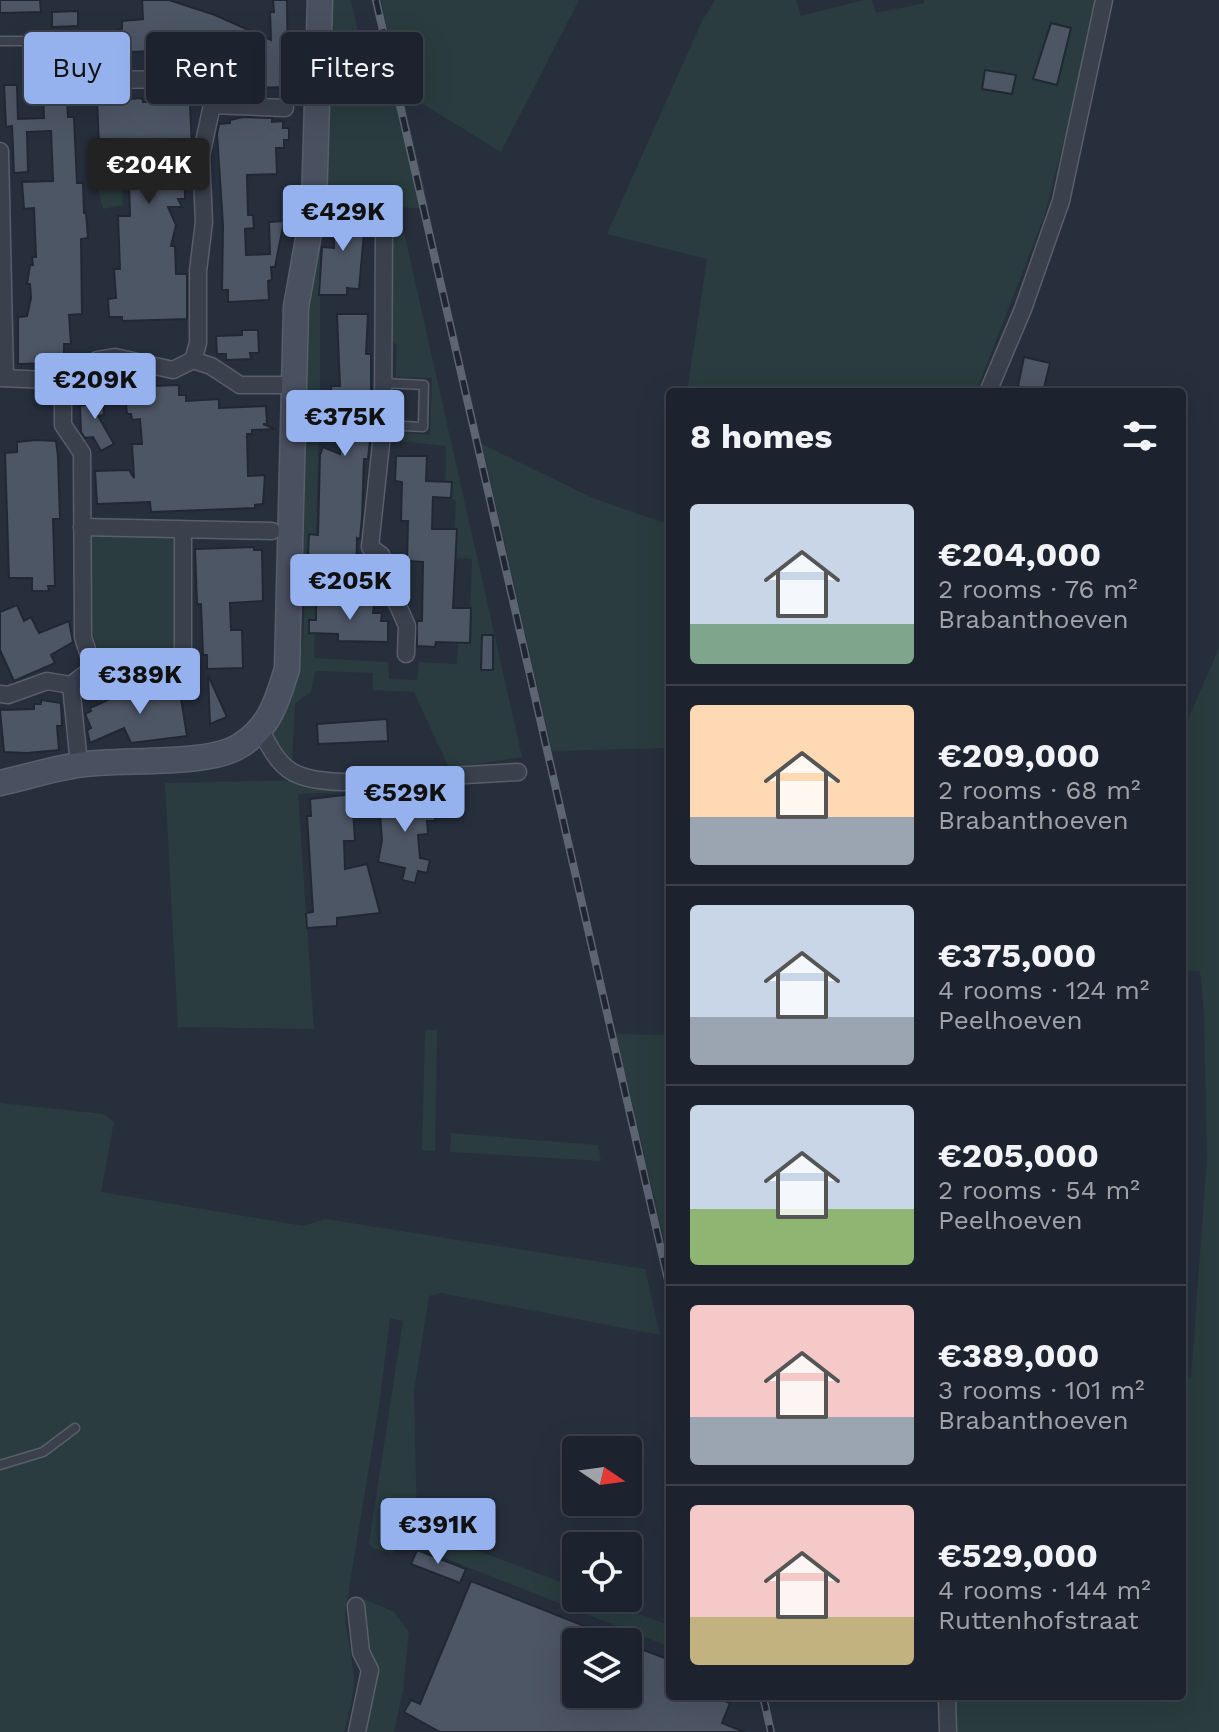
<!DOCTYPE html>
<html lang="en">
<head>
<meta charset="utf-8">
<style>
  :root { --surface:#1d232e; --page:#2a2f3a; --text:#f1f3f6; --muted:#a0a4aa; --line:#3b404a; --accent:#95b2ef }
  body { margin:0; font-family:"Work Sans",sans-serif; background:var(--page); color:var(--text); height:100vh; display:flex; flex-direction:column; font-size:30px; white-space:nowrap }
  * { box-sizing:border-box; margin:0 }
  p { font-size:26px; color:var(--muted) }
  .icon { flex:none; width:44px; height:44px; fill:none; stroke:currentColor; stroke-width:2; stroke-linecap:round; stroke-linejoin:round }
  .map { position:relative; flex:1; overflow:hidden }
  .sheet { position:absolute; left:666px; top:388px; width:520px; height:1312px; display:flex; flex-direction:column; background:var(--surface); border-radius:8px; box-shadow:0 8px 32px #0002,0 0 0 2px var(--line) }
  .sheet>* { flex:none }
  .hud { position:absolute; left:24px; top:32px; width:522px; height:72px; display:flex; gap:16px }
  .needle { width:52px; rotate:103deg }
  .controls { position:absolute; left:562px; top:1436px; display:grid; gap:16px }
  .controls a { display:grid; place-items:center; width:80px; height:80px; border-radius:8px; background:var(--surface); box-shadow:0 8px 32px #0002,0 0 0 2px var(--line); font-size:40px }
  .price { position:absolute; translate:-50% -68px; padding:0 18px; border-radius:8px; background:var(--accent); color:#111; font-size:26px; line-height:52px; filter:drop-shadow(0 2px 4px #0008) }
  .price::after { content:''; position:absolute; left:50%; top:48px; width:24px; height:18px; margin-left:-12px; background:inherit; clip-path:polygon(0 0,100% 0,50% 100%) }
  .price.selected { background:#222; color:#fff }
  ul { padding:0; list-style:none }
  li { display:flex; align-items:center; gap:24px; height:200px; padding:0 24px }
  li+li { border-top:2px solid var(--line) }
  li span { display:grid; place-items:center; flex:none; width:224px; height:160px; border-radius:8px; color:#555 }
  li>.icon { margin-inline-start:auto }
  span .icon { width:96px; height:96px; fill:#fffc; stroke-width:1 }
  li b { font-size:34px }
  h2 { display:flex; justify-content:space-between; align-items:center; height:96px; padding:0 24px; font-size:34px }
  .pill { padding:0 28px; border-radius:8px; background:var(--surface); box-shadow:0 8px 32px #0002,0 0 0 2px var(--line); font-size:28px; line-height:72px }
  .pill.selected { background:var(--accent); color:#111 }
  .map>svg:first-child { display:block }
</style>
</head>
<body>
<div class="map">
<svg width="1219" height="1732" viewBox="0 0 1219 1732">
  <rect width="100%" height="100%" fill="#272f3d"/>
  <g fill="#2a3c3f">
    <path d="M 326,0 L 351,0 L 367,73 L 402,95 L 381,0 L 579,0 L 501,152 L 423,104 L 403,96 L 429,209 L 323,202 Z"/>
    <path d="M 715,0 L 796,0 L 801,16 L 864,0 L 872,0 L 876,13 L 924,3 L 924,0 L 1100,0 L 1045,214 L 976,392 L 687,392 L 707,259 L 607,234 L 702,21 Z"/>
    <path d="M 121,159 L 123,205 L 103,209 L 93,170 Z"/>
    <path d="M 386,227 L 403,228 L 522,757 L 449,768 L 414,692 L 373,690 L 373,673 L 315,671 L 311,692 L 295,703 L 292,761 L 289,764 L 272,747 C 273,725 285,708 292,688 C 303,659 305,624 304,594 L 316,594 L 314,658 L 388,662 L 389,679 L 417,680 L 419,662 L 457,664 L 460,615 L 470,615 L 472,559 L 453,557 L 456,501 L 445,496 L 446,446 L 391,440 L 391,432 L 430,435 L 432,378 L 396,377 L 397,345 L 391,340 L 392,288 L 386,285 Z"/>
    <path d="M 320,233 L 320,384 L 315,581 L 303,579 L 309,298 Z"/>
    <path d="M 482,444 L 595,499 L 665,523 L 670,496 L 670,748 L 552,751 Z"/>
    <path d="M 99,532 L 182,534 L 175,666 C 160,665 125,668 112,663 C 82,651 89,562 89,535 Z"/>
    <path d="M 1219,648 L 1219,1732 L 956,1732 L 955,1696 L 1182,1696 L 1182,1377 L 1191,1378 L 1207,1159 L 1204,1014 L 1200,971 L 1182,970 L 1182,753 L 1189,717 Z"/>
    <path d="M 376,779 L 377,791 L 298,794 L 314,1029 L 178,1027 L 165,783 Z"/>
    <path d="M 425,1030 L 437,1030 L 435,1151 L 422,1150 Z"/>
    <path d="M 616,1034 L 670,1035 L 670,1265 Z"/>
    <path d="M 0,1103 L 104,1114 L 114,1122 L 101,1192 L 304,1226 L 325,1219 L 645,1269 L 660,1335 L 441,1293 L 429,1296 L 414,1391 L 417,1524 L 392,1554 L 373,1548 L 369,1543 L 403,1321 L 390,1318 L 380,1399 L 345,1614 C 346,1633 351,1651 353,1670 C 356,1691 349,1712 344,1732 L 0,1732 Z"/>
    <path d="M 451,1133 L 598,1145 L 601,1161 L 450,1152 Z"/>
    <path d="M 442,1537 L 576,1588 L 576,1598 L 600,1598 L 670,1626 L 670,1647 L 442,1557 L 434,1545 Z"/>
    <path d="M 360,1597 L 394,1612 L 409,1632 L 403,1690 L 394,1732 L 357,1732 L 367,1688 L 358,1624 Z"/>
  </g>
  <g fill="#4d5665" stroke="#212834" stroke-width="2">
    <path d="M 0,0 L 40,0 L 41,12 L 0,13 Z"/>
    <path d="M 142,0 L 169,0 L 215,15 L 271,40 L 270,12 L 274,12 L 273,0 L 287,0 L 288,87 L 256,88 L 256,85 L 248,85 L 247,78 L 242,78 L 242,74 L 221,75 L 221,59 L 190,60 L 190,57 L 177,57 L 171,50 L 131,52 L 131,48 L 118,48 L 117,30 L 122,29 L 122,21 L 143,19 Z"/>
    <path d="M 78,11 L 78,26 L 52,27 L 52,12 Z"/>
    <path d="M 1051,23 L 1071,28 L 1057,85 L 1033,79 Z"/>
    <path d="M 60,51 L 61,78 L 66,78 L 68,117 L 74,117 L 77,183 L 83,183 L 84,213 L 86,213 L 88,238 L 81,239 L 82,314 L 69,315 L 71,344 L 64,344 L 64,357 L 55,357 L 55,363 L 18,364 L 18,317 L 27,316 L 31,298 L 30,284 L 27,284 L 30,265 L 33,265 L 32,257 L 36,257 L 34,208 L 24,209 L 22,182 L 53,181 L 51,131 L 27,132 L 28,172 L 14,173 L 12,126 L 6,127 L 4,85 L 17,85 L 18,119 L 44,118 L 43,92 L 36,92 L 35,79 L 42,78 L 42,52 Z"/>
    <path d="M 985,70 L 1016,75 L 1012,94 L 982,89 Z"/>
    <path d="M 130,95 L 130,99 L 142,98 L 143,102 L 184,101 L 184,105 L 190,105 L 192,147 L 190,153 L 184,153 L 185,199 L 178,199 L 182,207 L 168,207 L 176,225 L 171,246 L 175,246 L 176,274 L 187,274 L 187,319 L 122,321 L 122,317 L 109,317 L 108,299 L 116,298 L 114,269 L 120,269 L 118,216 L 130,216 L 129,181 L 159,180 L 158,154 L 120,155 L 99,145 L 97,99 Z"/>
    <path d="M 243,117 L 272,118 L 272,122 L 283,121 L 283,128 L 289,128 L 289,140 L 284,140 L 284,148 L 276,148 L 277,174 L 247,175 L 248,215 L 253,215 L 254,228 L 245,229 L 246,255 L 270,254 L 269,222 L 284,221 L 275,267 L 271,267 L 272,280 L 268,281 L 269,300 L 228,302 L 228,290 L 222,290 L 223,225 L 217,134 L 219,124 L 230,123 L 230,120 Z"/>
    <path d="M 328,210 L 366,211 L 359,289 L 347,288 L 347,295 L 319,295 L 322,247 L 334,248 L 334,224 L 326,223 Z"/>
    <path d="M 337,314 L 368,314 L 366,354 L 371,354 L 371,430 L 368,459 L 364,459 L 362,517 L 360,539 L 357,538 L 356,578 L 307,577 L 309,534 L 318,535 L 320,455 L 323,447 L 340,454 L 341,426 L 331,426 L 331,386 L 340,386 Z"/>
    <path d="M 242,330 L 258,330 L 259,353 L 250,353 L 251,359 L 226,360 L 226,354 L 217,354 L 216,336 L 242,335 Z"/>
    <path d="M 1024,357 L 1050,363 L 1043,392 L 1020,392 L 1021,387 L 1018,386 Z"/>
    <path d="M 179,385 L 179,395 L 186,395 L 186,401 L 219,399 L 219,408 L 266,406 L 267,424 L 263,424 L 275,429 L 252,430 L 252,434 L 247,434 L 248,476 L 265,475 L 263,504 L 255,505 L 255,508 L 151,512 L 150,502 L 97,504 L 95,471 L 129,470 L 134,478 L 132,444 L 142,444 L 140,419 L 132,420 L 131,414 L 127,414 L 124,387 Z"/>
    <path d="M 103,393 L 104,415 L 98,416 L 114,444 L 101,451 L 93,437 L 85,438 L 81,432 L 80,406 L 86,405 L 86,394 Z"/>
    <path d="M 36,440 L 56,441 L 58,457 L 60,519 L 53,519 L 55,586 L 48,586 L 49,591 L 32,591 L 32,578 L 9,578 L 5,453 L 17,452 L 17,442 Z"/>
    <path d="M 396,456 L 427,456 L 426,481 L 452,482 L 451,498 L 433,497 L 432,529 L 457,529 L 453,608 L 471,608 L 470,643 L 436,642 L 435,647 L 417,646 L 417,621 L 422,621 L 423,562 L 407,561 L 408,521 L 401,521 L 402,482 L 395,481 Z"/>
    <path d="M 254,547 L 254,550 L 262,550 L 263,601 L 230,603 L 231,630 L 242,630 L 243,668 L 207,669 L 207,655 L 203,655 L 201,604 L 197,604 L 195,549 Z"/>
    <path d="M 316,603 L 374,604 L 373,613 L 382,613 L 381,621 L 388,621 L 388,642 L 338,641 L 338,634 L 309,633 L 309,620 L 316,620 Z"/>
    <path d="M 17,605 L 24,621 L 31,617 L 39,633 L 69,621 L 73,642 L 51,655 L 55,663 L 14,681 L 0,650 L 0,612 Z"/>
    <path d="M 482,635 L 493,635 L 493,670 L 481,670 Z"/>
    <path d="M 208,675 L 227,717 L 210,724 Z"/>
    <path d="M 179,685 L 187,736 L 131,743 L 124,728 L 90,743 L 87,730 L 91,728 L 85,714 L 91,711 L 90,708 L 125,692 L 127,695 L 133,692 L 135,696 L 153,688 L 154,692 L 161,689 L 163,693 Z"/>
    <path d="M 41,700 L 61,703 L 62,726 L 57,726 L 59,750 L 27,753 L 4,752 L 0,710 L 34,709 L 34,704 L 41,704 Z"/>
    <path d="M 387,719 L 388,741 L 318,744 L 317,724 Z"/>
    <path d="M 352,794 L 355,841 L 344,841 L 345,869 L 367,864 L 380,913 L 337,918 L 337,926 L 307,928 L 306,913 L 313,912 L 307,816 L 311,816 L 310,799 Z"/>
    <path d="M 434,798 L 435,821 L 427,821 L 428,834 L 418,835 L 420,858 L 430,860 L 427,873 L 418,871 L 415,883 L 402,880 L 405,868 L 378,862 L 382,840 L 379,801 Z"/>
    <path d="M 417,1550 L 466,1569 L 460,1583 L 411,1564 Z"/>
    <path d="M 471,1581 L 622,1641 L 576,1642 L 576,1694 L 628,1694 L 628,1644 L 670,1660 L 670,1696 L 712,1696 L 730,1703 L 722,1723 L 744,1732 L 440,1732 L 404,1712 L 411,1700 L 420,1704 Z"/>
  </g>
  <g fill="none" stroke-linecap="round" stroke-linejoin="round">
    <defs>
      <g id="lane">
        <path d="M 0,41 L 35,41"/>
        <path d="M 383,425 L 423,427 L 424,385 L 384,383"/>
        <path d="M 0,1465 L 43,1452 L 75,1428"/>
      </g>
      <g id="street">
        <path d="M 102,80 L 192,79 L 206,89 L 212,105 L 201,156 L 204,222 L 198,271 L 198,343 L 193,360"/>
        <path d="M 212,105 L 285,108"/>
        <path d="M 0,151 L 5,378"/>
        <path d="M 384,225 L 383,425 L 370,547 L 381,555 L 381,581 L 395,599 L 407,626 L 406,654"/>
        <path d="M 0,378 L 48,380 L 63,388"/>
        <path d="M 988,392 L 1023,309 L 1061,201 L 1104,0"/>
        <path d="M 82,527 L 272,531"/>
        <path d="M 289,590 L 364,595 L 377,589 L 381,581"/>
        <path d="M 93,668 L 167,674 L 178,672 L 183,660 L 183,531"/>
        <path d="M 0,694 L 8,695 L 47,681 L 71,685"/>
        <path d="M 261,730 C 282,774 294,779 342,782 L 518,772"/>
        <path d="M 79,764 L 71,685 L 93,668 L 83,637 L 82,453 L 63,425 L 63,388 L 97,360 L 115,357 L 173,370 L 193,360 L 211,366 L 240,385 L 295,385"/>
        <path d="M 356,1606 L 361,1652 L 370,1670 L 357,1732"/>
        <path d="M 947,1696 L 948,1732"/>
      </g>
      <path id="secondary" d="M 0,783 C 26,777 52,769 78,765 C 119,758 209,767 241,745 C 271,726 277,700 287,669 L 296,307 L 314,205 L 320,0"/>
    </defs>
    <use href="#lane" stroke="#585f6b" stroke-width="11"/>
    <use href="#street" stroke="#585f6b" stroke-width="19"/>
    <use href="#secondary" stroke="#585f6b" stroke-width="27"/>
    <use href="#lane" stroke="#3a414d" stroke-width="8"/>
    <use href="#street" stroke="#3a414d" stroke-width="16"/>
    <use href="#secondary" stroke="#49505f" stroke-width="24"/>
    <defs>
      <g id="rail">
        <path d="M 376,0 L 670,1289"/>
        <path d="M 763,1696 L 771,1732"/>
      </g>
    </defs>
    <use href="#rail" stroke="#5d6573" stroke-width="8"/>
    <use href="#rail" stroke="#1f2632" stroke-width="5" stroke-dasharray="15" stroke-linecap="butt"/>
  </g>
</svg>
<div class="controls">
<a><svg class="needle" viewBox="-14 -14 28 28"><path d="M0-13l5 13h-10z" fill="#e53935"/><path d="M0 13l5-13h-10z" fill="#a0a4aa"/></svg></a>
<a><svg class="icon" aria-label="locate" viewBox="0 0 24 24"><circle cx="12" cy="12" r="6"/><path d="M12 2v4M12 18v4M2 12h4M18 12h4"/></svg></a>
<a><svg class="icon" aria-label="layers" viewBox="0 0 24 24"><path d="M12 4l9 5-9 5-9-5zM3 14l9 5 9-5"/></svg></a>
</div>
<b class="price selected" style="left:149px;top:206px">€204K</b>
<b class="price" style="left:343px;top:253px">€429K</b>
<b class="price" style="left:95px;top:421px">€209K</b>
<b class="price" style="left:345px;top:458px">€375K</b>
<b class="price" style="left:350px;top:622px">€205K</b>
<b class="price" style="left:140px;top:716px">€389K</b>
<b class="price" style="left:405px;top:834px">€529K</b>
<b class="price" style="left:438px;top:1566px">€391K</b>
<div class="hud">
<a class="pill selected">Buy</a>
<a class="pill">Rent</a>
<a class="pill">Filters</a>
</div>
<section class="sheet">
<h2>8 homes<svg class="icon" aria-label="filters" viewBox="0 0 24 24"><path d="M4 7h16M4 17h16"/><circle cx="9" cy="7" r="2"/><circle cx="15" cy="17" r="2"/></svg></h2>
<ul>
<li><span style="background:linear-gradient(#c9d6e8 75%,#7fa58c 0)"><svg class="icon" aria-label="home" viewBox="0 0 24 24"><path d="M3 11l9-7 9 7M6 9v11h12V9"/></svg></span><div><b>€204,000</b><p>2 rooms · 76 m²</p><p>Brabanthoeven</p></div></li>
<li><span style="background:linear-gradient(#ffd9b3 70%,#9aa5b1 0)"><svg class="icon" aria-label="home" viewBox="0 0 24 24"><path d="M3 11l9-7 9 7M6 9v11h12V9"/></svg></span><div><b>€209,000</b><p>2 rooms · 68 m²</p><p>Brabanthoeven</p></div></li>
<li><span style="background:linear-gradient(#c9d6e8 70%,#9aa5b1 0)"><svg class="icon" aria-label="home" viewBox="0 0 24 24"><path d="M3 11l9-7 9 7M6 9v11h12V9"/></svg></span><div><b>€375,000</b><p>4 rooms · 124 m²</p><p>Peelhoeven</p></div></li>
<li><span style="background:linear-gradient(#c9d6e8 65%,#8fb573 0)"><svg class="icon" aria-label="home" viewBox="0 0 24 24"><path d="M3 11l9-7 9 7M6 9v11h12V9"/></svg></span><div><b>€205,000</b><p>2 rooms · 54 m²</p><p>Peelhoeven</p></div></li>
<li><span style="background:linear-gradient(#f6c9c9 70%,#9aa5b1 0)"><svg class="icon" aria-label="home" viewBox="0 0 24 24"><path d="M3 11l9-7 9 7M6 9v11h12V9"/></svg></span><div><b>€389,000</b><p>3 rooms · 101 m²</p><p>Brabanthoeven</p></div></li>
<li><span style="background:linear-gradient(#f6c9c9 70%,#c2b280 0)"><svg class="icon" aria-label="home" viewBox="0 0 24 24"><path d="M3 11l9-7 9 7M6 9v11h12V9"/></svg></span><div><b>€529,000</b><p>4 rooms · 144 m²</p><p>Ruttenhofstraat</p></div></li>
</ul>
</section>
</div>
</body>
</html>
